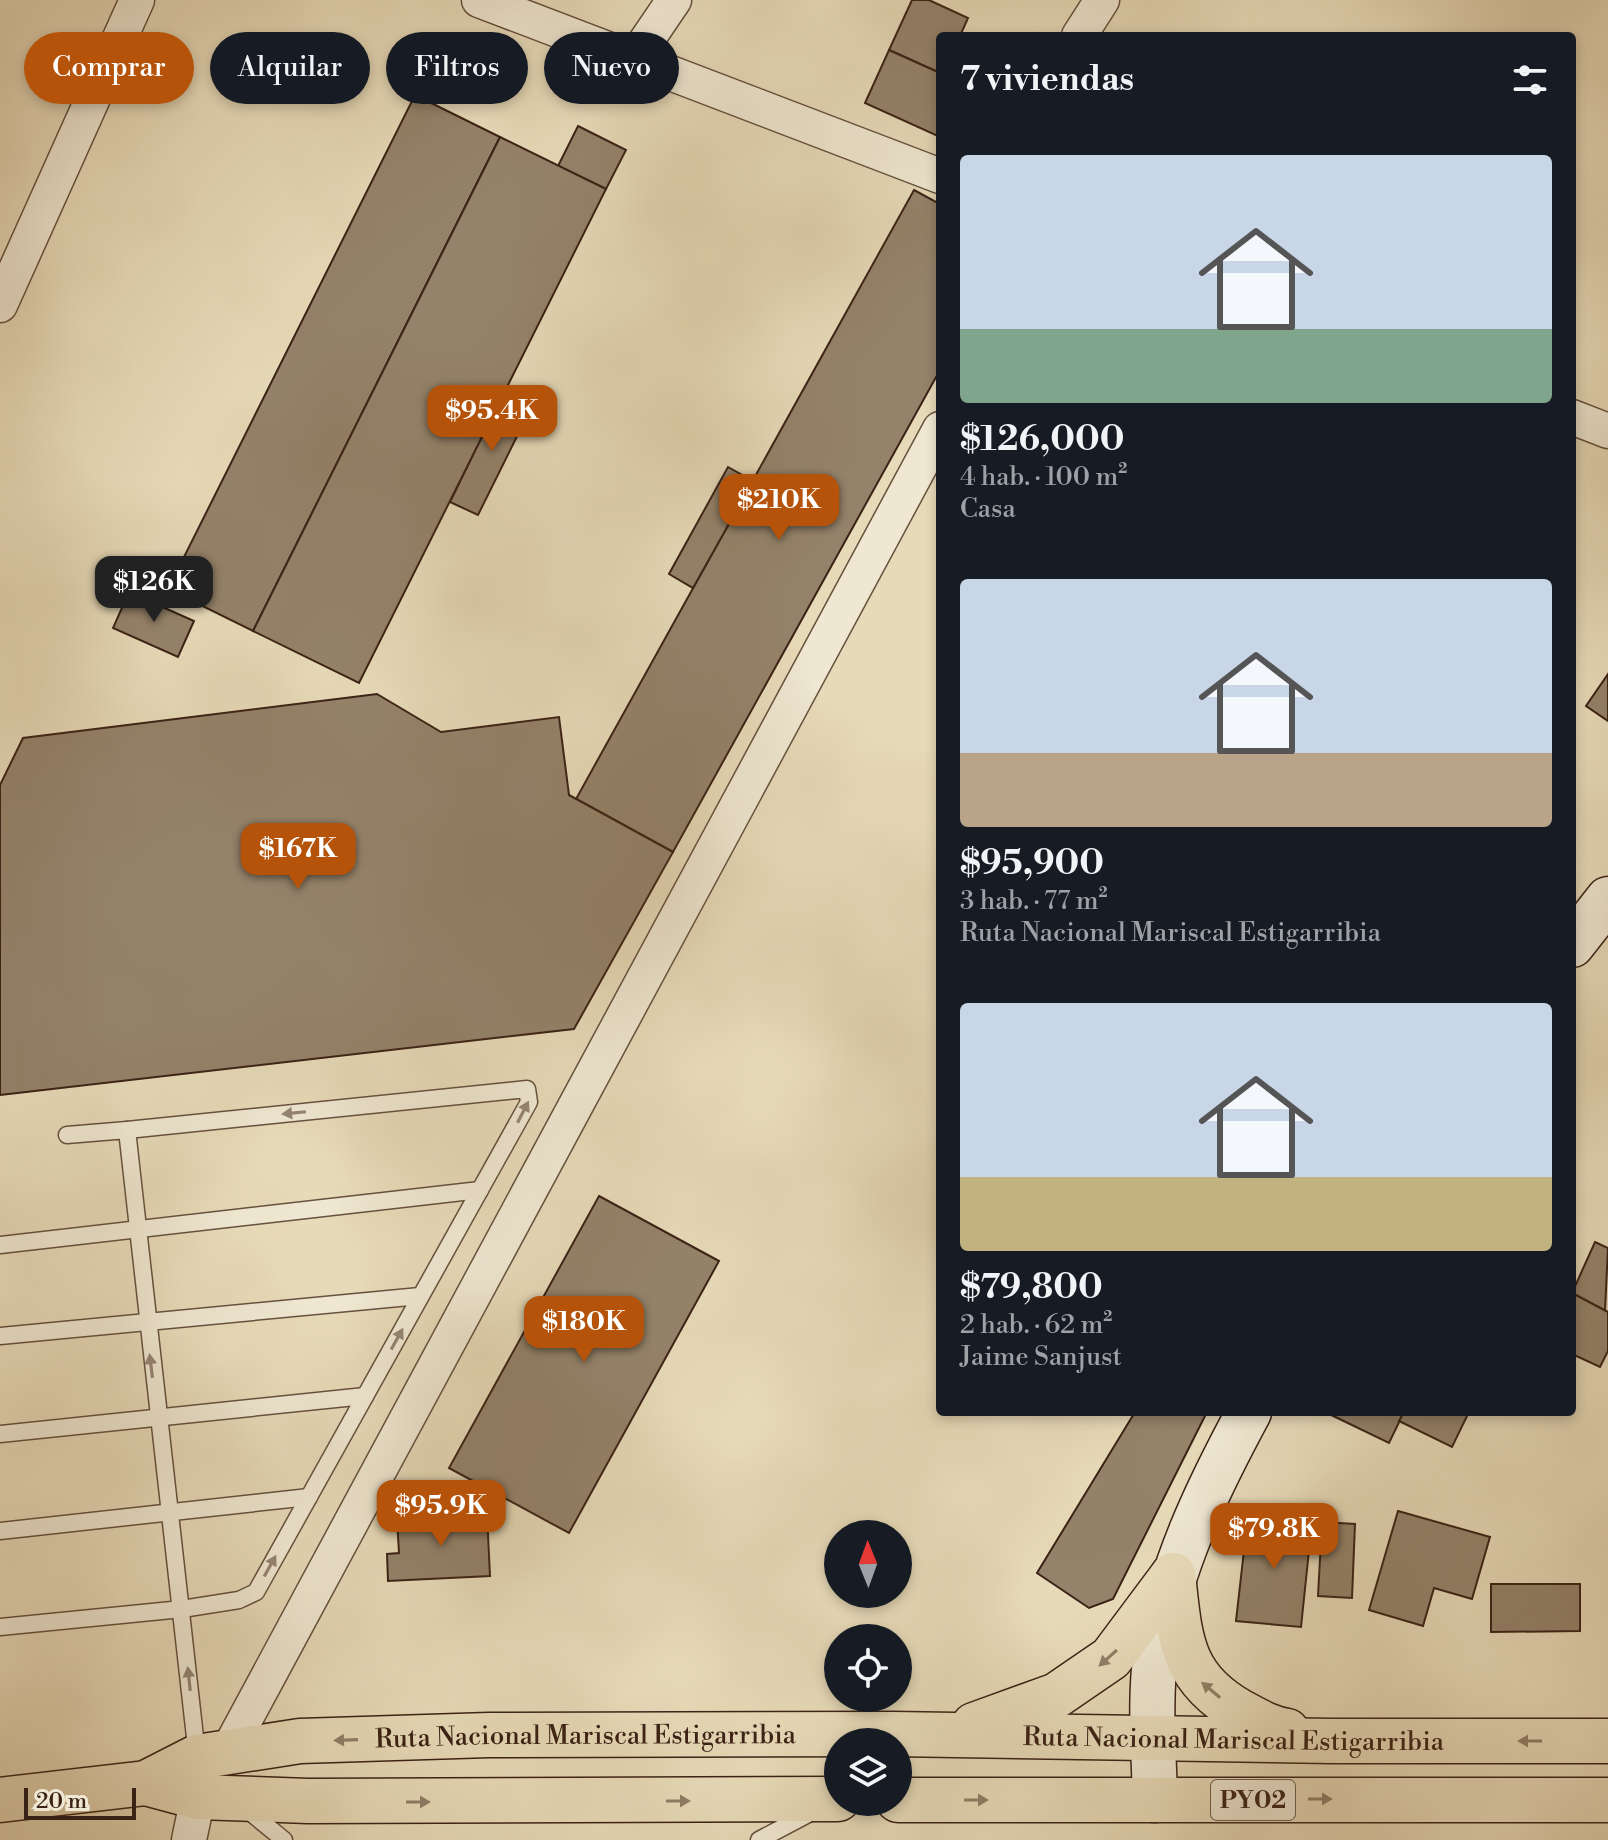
<!DOCTYPE html>
<html lang="es">
<head>
<meta charset="utf-8">
<style>
  :root { --surface:#171b24; --page:#242831; --text:#f1f3f6; --muted:#9ea1a6; --accent:#b45309 }
  body { margin:0; font-family:"Libre Bodoni",serif; background:var(--page); color:var(--text); height:100vh; display:flex; flex-direction:column; font-size:30px; white-space:nowrap }
  * { box-sizing:border-box; margin:0 }
  p { font-size:26px; color:var(--muted) }
  .icon { flex:none; width:44px; height:44px; fill:none; stroke:currentColor; stroke-width:2; stroke-linecap:round; stroke-linejoin:round }
  .map { position:relative; flex:1; overflow:hidden }
  .details { position:absolute; left:936px; top:32px; width:640px; height:1384px; display:flex; flex-direction:column; background:var(--surface); border-radius:8px; box-shadow:0 4px 12px #0003 }
  .details>* { flex:none }
  .guide { position:absolute; left:24px; top:32px; width:760px; height:72px; display:flex; gap:16px }
  .needle { width:52px; rotate:359deg }
  .buttons { position:absolute; left:824px; top:1520px; display:grid; gap:16px }
  .buttons a { display:grid; place-items:center; width:88px; height:88px; border-radius:50%; background:var(--surface); box-shadow:0 4px 12px #0003; font-size:40px }
  .scale { position:absolute; left:24px; bottom:20px; width:112px; box-sizing:border-box; padding-left:8px; border:4px solid #3b2216; border-top:0; font-size:22px; line-height:28px; white-space:nowrap; color:#3b2216; -webkit-text-stroke:6px #efe7d1; paint-order:stroke }
  .price { position:absolute; translate:-50% -68px; padding:0 18px; border-radius:16px; background:var(--accent); color:#fff; font-size:26px; line-height:52px; filter:drop-shadow(0 2px 4px #0008) }
  .price::after { content:''; position:absolute; left:50%; top:48px; width:24px; height:18px; margin-left:-12px; background:inherit; clip-path:polygon(0 0,100% 0,50% 100%) }
  .price.on { background:#222; color:#fff }
  ul { padding:0; list-style:none }
  li { display:grid; align-content:center; gap:16px; height:424px; padding:0 24px }
  li span { display:grid; place-items:center; height:248px; border-radius:8px; color:#555 }
  li>.icon { margin-inline-start:auto }
  span .icon { width:144px; height:144px; fill:#fffc; stroke-width:1 }
  li b { font-size:34px }
  h2 { display:flex; justify-content:space-between; align-items:center; height:96px; padding:0 24px; font-size:34px }
  .tag { padding:0 28px; border-radius:36px; background:var(--surface); box-shadow:0 4px 12px #0003; font-size:28px; line-height:72px }
  .tag.on { background:var(--accent); color:#fff }
  .map>svg:first-child { display:block }
</style>
</head>
<body>
<div class="map">
<svg width="1608" height="1840" viewBox="0 0 1608 1840">
  <rect width="100%" height="100%" fill="#e7dab8"/>
  <filter id="stains"><feTurbulence type="fractalNoise" baseFrequency=".0025" numOctaves="4"/><feColorMatrix values="0 0 0 0 .2 0 0 0 0 .09 0 0 0 0 .02 0 0 0 .5 -.17"/></filter>
  <radialGradient id="worn" r=".72"><stop offset=".6" stop-color="#630" stop-opacity="0"/><stop offset="1" stop-color="#630" stop-opacity=".3"/></radialGradient>
  <g fill="#94826a" stroke="#3b2216" stroke-width="2">
    <path d="M 912,0 L 929,0 L 968,18 L 960,36 L 940,36 L 940,73 L 889,50 Z"/>
    <path d="M 889,50 L 940,73 L 940,137 L 865,103 Z"/>
    <path d="M 415,95 L 500,137 L 253,631 L 168,589 Z"/>
    <path d="M 578,126 L 626,150 L 606,189 L 558,166 Z"/>
    <path d="M 500,137 L 606,189 L 359,683 L 253,631 Z"/>
    <path d="M 914,190 L 940,204 L 940,370 L 673,852 L 576,799 Z"/>
    <path d="M 505,390 L 533,404 L 478,515 L 450,502 Z"/>
    <path d="M 728,467 L 753,481 L 693,588 L 669,574 Z"/>
    <path d="M 129,592 L 194,621 L 178,657 L 113,628 Z"/>
    <path d="M 1608,674 L 1608,721 L 1586,706 Z"/>
    <path d="M 377,694 L 441,732 L 559,717 L 569,795 L 673,852 L 574,1029 L 0,1095 L 0,785 L 23,738 Z"/>
    <path d="M 599,1196 L 719,1261 L 569,1533 L 449,1468 Z"/>
    <path d="M 1595,1242 L 1608,1248 L 1605,1311 L 1572,1293 Z"/>
    <path d="M 1572,1293 L 1608,1312 L 1608,1351 L 1600,1367 L 1572,1354 Z"/>
    <path d="M 1135,1412 L 1207,1412 L 1113,1599 L 1089,1608 L 1037,1573 Z"/>
    <path d="M 1325,1412 L 1404,1412 L 1389,1443 Z"/>
    <path d="M 1404,1412 L 1469,1412 L 1452,1447 L 1399,1421 Z"/>
    <path d="M 1398,1511 L 1490,1537 L 1472,1599 L 1434,1588 L 1423,1626 L 1369,1610 Z"/>
    <path d="M 487,1514 L 490,1576 L 388,1581 L 387,1554 L 399,1553 L 397,1519 Z"/>
    <path d="M 1248,1515 L 1312,1522 L 1301,1627 L 1236,1621 Z"/>
    <path d="M 1322,1522 L 1355,1524 L 1352,1598 L 1318,1596 Z"/>
    <path d="M 1491,1584 L 1580,1584 L 1580,1631 L 1491,1632 Z"/>
  </g>
  <g fill="none" stroke-linecap="round" stroke-linejoin="round">
    <defs>
      <g id="service">
        <path d="M 67,1135 L 127,1130 L 197,1755"/>
        <path d="M 0,1245 L 480,1190"/>
        <path d="M 0,1336 L 420,1296"/>
        <path d="M 0,1434 L 365,1396"/>
        <path d="M 0,1531 L 309,1497"/>
        <path d="M 0,1627 L 182,1609 L 239,1600 L 256,1592 L 529,1102 L 527,1089 L 127,1130"/>
        <path d="M 245,1808 L 284,1840"/>
        <path d="M 759,1840 L 812,1812"/>
      </g>
      <g id="minor">
        <path d="M 479,0 L 940,176"/>
        <path d="M 1079,36 L 1102,0"/>
        <path d="M 634,59 L 674,0"/>
        <path d="M 0,305 L 137,0"/>
        <path d="M 1572,417 L 1608,431"/>
        <path d="M 228,1751 L 940,429"/>
        <path d="M 189,1840 L 198,1797"/>
      </g>
      <g id="secondary">
        <path d="M 1572,945 L 1608,899"/>
        <path d="M 1155,1800 C 1154,1752 1149,1700 1156,1652 C 1170,1566 1208,1488 1249,1412"/>
      </g>
      <g id="primary">
        <path d="M 1173,1575 C 1180,1638 1180,1678 1241,1712 C 1256,1720 1269,1728 1287,1731"/>
        <path d="M 974,1725 L 1057,1695 L 1111,1658 L 1173,1575"/>
        <path d="M 146,1783 L 198,1797 L 308,1801 L 838,1799"/>
        <path id="s1" d="M 0,1800 L 146,1783 L 197,1757 L 300,1741 L 489,1735 L 893,1734 L 1332,1741 L 1608,1741"/>
        <path d="M 898,1800 L 1608,1800"/>
      </g>
    </defs>
    <use href="#service" stroke="#66503e" stroke-width="19"/>
    <use href="#minor" stroke="#66503e" stroke-width="37"/>
    <use href="#secondary" stroke="#3b2216" stroke-width="47"/>
    <use href="#primary" stroke="#3b2216" stroke-width="47"/>
    <use href="#service" stroke="#efe7d1" stroke-width="16"/>
    <use href="#minor" stroke="#efe7d1" stroke-width="34"/>
    <use href="#secondary" stroke="#efe7d1" stroke-width="44"/>
    <use href="#primary" stroke="#e7dab8" stroke-width="44"/>
  </g>
  <defs><path id="oneway-solid" d="M-6-.8H1V-3.2L6.5 0L1 3.2V.8H-6Z" transform="scale(2)"/></defs>
  <g fill="#958474">
    <use href="#oneway-solid" transform="translate(523 1112) rotate(-63)"/>
    <use href="#oneway-solid" transform="translate(294 1113) rotate(174)"/>
    <use href="#oneway-solid" transform="translate(397 1339) rotate(-61)"/>
    <use href="#oneway-solid" transform="translate(151 1366) rotate(-97)"/>
    <use href="#oneway-solid" transform="translate(270 1566) rotate(-61)"/>
    <use href="#oneway-solid" transform="translate(189 1679) rotate(-96)"/>
  </g>
  <g fill="#917e67">
    <use href="#oneway-solid" transform="translate(1108 1658) rotate(138)"/>
    <use href="#oneway-solid" transform="translate(1211 1690) rotate(-140)"/>
    <use href="#oneway-solid" transform="translate(346 1740) rotate(178)"/>
    <use href="#oneway-solid" transform="translate(1530 1741) rotate(180)"/>
    <use href="#oneway-solid" transform="translate(1320 1799)"/>
    <use href="#oneway-solid" transform="translate(976 1800)"/>
    <use href="#oneway-solid" transform="translate(678 1801)"/>
    <use href="#oneway-solid" transform="translate(418 1802)"/>
  </g>
  <g text-anchor="middle" stroke-width="7" stroke-linejoin="round" paint-order="stroke">
    <rect fill="#efe7d1" stroke="#715d4e" stroke-width="2" x="1211" y="1780" width="84" height="40" rx="6"/>
    <g font-size="24" font-weight="bold" fill="#3b2216">
      <text x="1253" y="1808">PY02</text>
    </g>
    <g font-size="26" fill="#3b2216" stroke="#efe7d1">
      <text dy="9" stroke="none"><textPath href="#s1" startOffset="594">Ruta Nacional Mariscal Estigarribia</textPath></text>
      <text dy="9" stroke="none"><textPath href="#s1" startOffset="1242">Ruta Nacional Mariscal Estigarribia</textPath></text>
    </g>
  </g>
  <rect width="100%" height="100%" filter="url(#stains)"/>
  <rect width="100%" height="100%" fill="url(#worn)"/>
</svg>
<div class="buttons">
<a><svg class="needle" viewBox="-14 -14 28 28"><path d="M0-13l5 13h-10z" fill="#e53935"/><path d="M0 13l5-13h-10z" fill="#9ea1a6"/></svg></a>
<a><svg class="icon" aria-label="locate" viewBox="0 0 24 24"><circle cx="12" cy="12" r="6"/><path d="M12 2v4M12 18v4M2 12h4M18 12h4"/></svg></a>
<a><svg class="icon" aria-label="layers" viewBox="0 0 24 24"><path d="M12 4l9 5-9 5-9-5zM3 14l9 5 9-5"/></svg></a>
</div>
<div class="scale">20 m</div>
<b class="price" style="left:492px;top:453px">$95.4K</b>
<b class="price" style="left:779px;top:542px">$210K</b>
<b class="price on" style="left:154px;top:624px">$126K</b>
<b class="price" style="left:298px;top:891px">$167K</b>
<b class="price" style="left:584px;top:1364px">$180K</b>
<b class="price" style="left:441px;top:1548px">$95.9K</b>
<b class="price" style="left:1274px;top:1571px">$79.8K</b>
<div class="guide">
<a class="tag on">Comprar</a>
<a class="tag">Alquilar</a>
<a class="tag">Filtros</a>
<a class="tag">Nuevo</a>
</div>
<section class="details">
<h2>7 viviendas<svg class="icon" aria-label="filters" viewBox="0 0 24 24"><path d="M4 7h16M4 17h16"/><circle cx="9" cy="7" r="2"/><circle cx="15" cy="17" r="2"/></svg></h2>
<ul>
<li><span style="background:linear-gradient(#c9d6e8 70%,#7fa58c 0)"><svg class="icon" aria-label="home" viewBox="0 0 24 24"><path d="M3 11l9-7 9 7M6 9v11h12V9"/></svg></span><div><b>$126,000</b><p>4 hab. · 100 m²</p><p>Casa</p></div></li>
<li><span style="background:linear-gradient(#c9d6e8 70%,#b9a48a 0)"><svg class="icon" aria-label="home" viewBox="0 0 24 24"><path d="M3 11l9-7 9 7M6 9v11h12V9"/></svg></span><div><b>$95,900</b><p>3 hab. · 77 m²</p><p>Ruta Nacional Mariscal Estigarribia</p></div></li>
<li><span style="background:linear-gradient(#c9d6e8 70%,#c2b280 0)"><svg class="icon" aria-label="home" viewBox="0 0 24 24"><path d="M3 11l9-7 9 7M6 9v11h12V9"/></svg></span><div><b>$79,800</b><p>2 hab. · 62 m²</p><p>Jaime Sanjust</p></div></li>
</ul>
</section>
</div>
</body>
</html>
